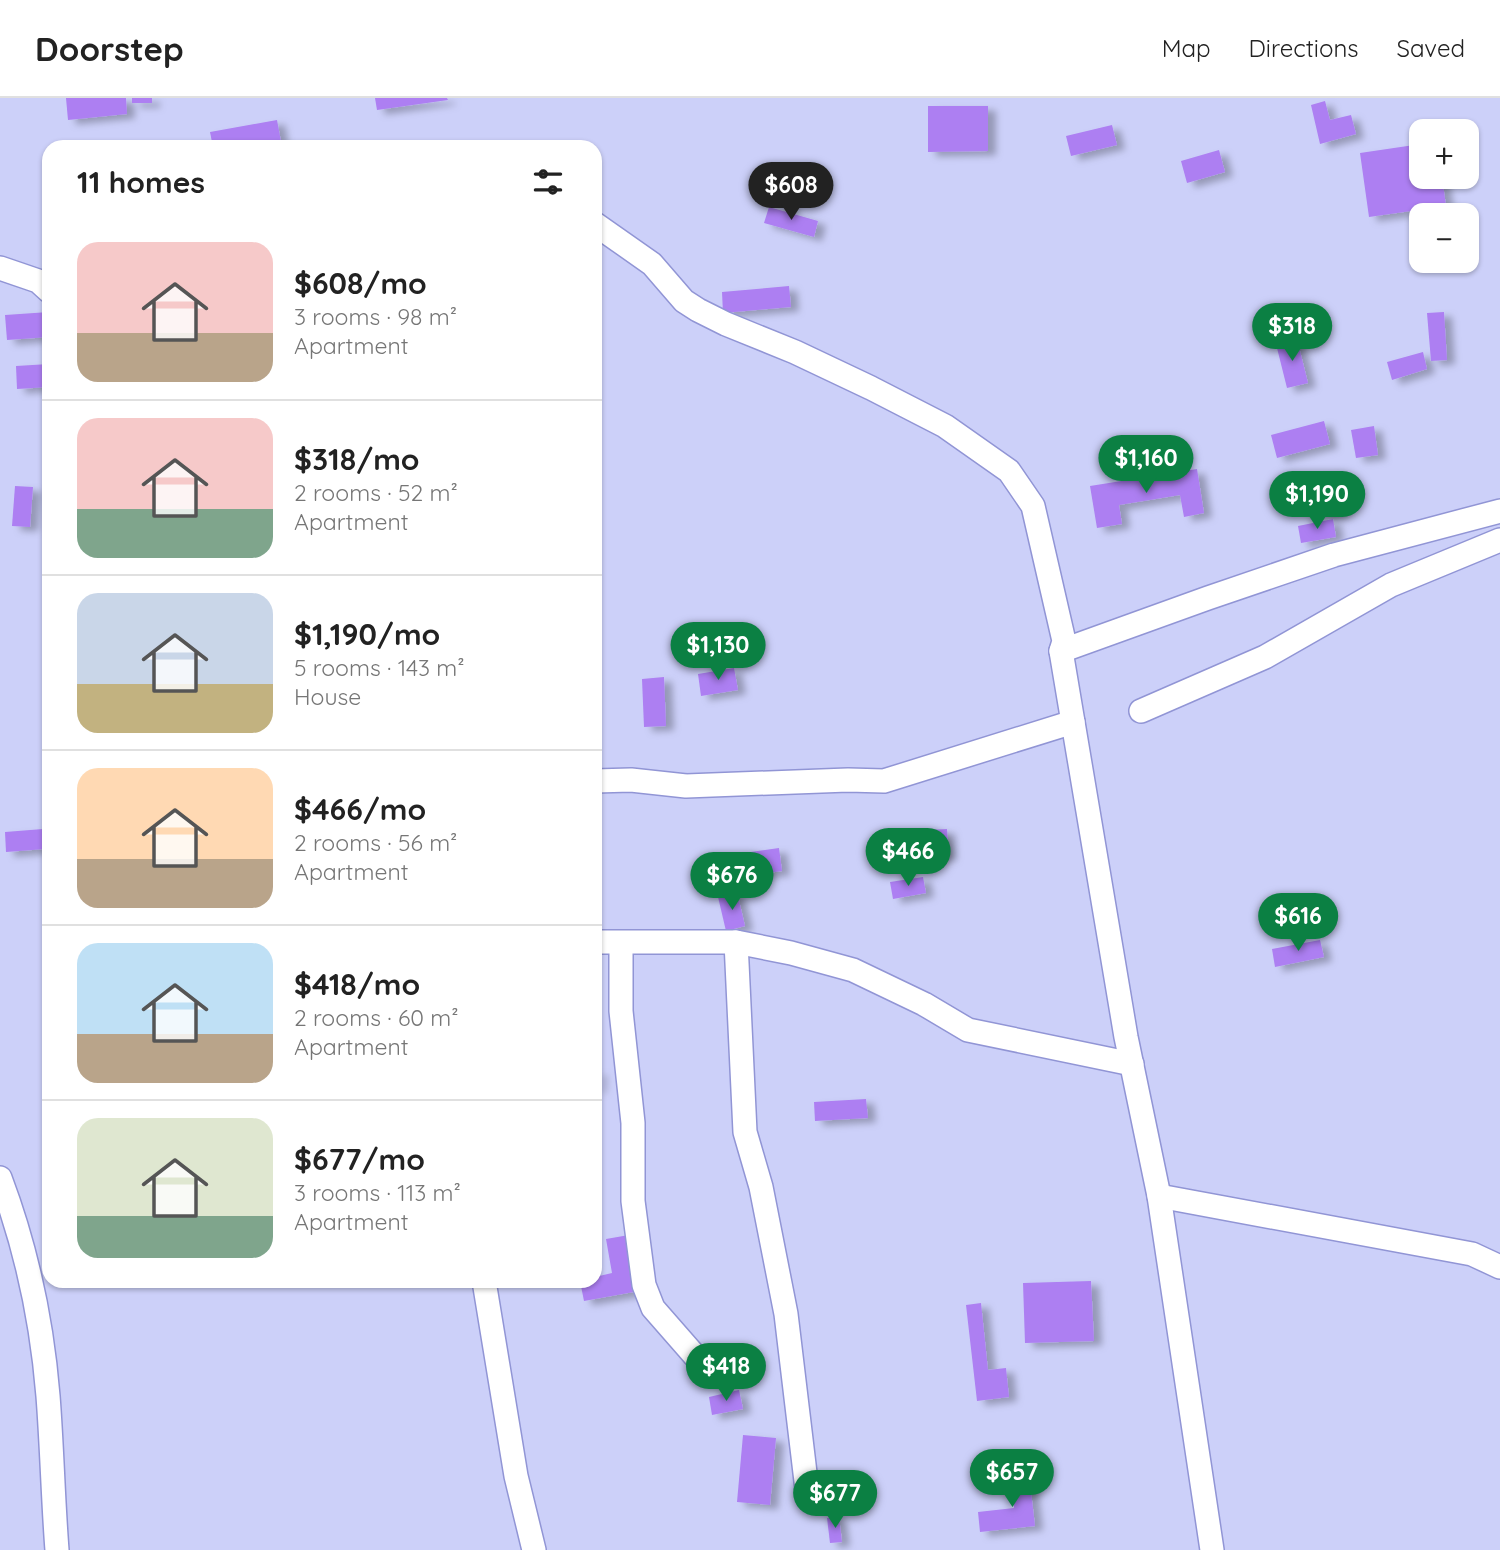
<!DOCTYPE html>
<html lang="en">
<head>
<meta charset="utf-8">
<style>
  :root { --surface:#fff; --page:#f2f2f2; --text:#222; --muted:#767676; --line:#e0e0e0; --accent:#0b8043 }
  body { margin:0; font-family:Quicksand,sans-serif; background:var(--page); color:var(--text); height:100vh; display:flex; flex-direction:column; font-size:26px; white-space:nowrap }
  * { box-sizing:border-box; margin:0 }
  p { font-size:23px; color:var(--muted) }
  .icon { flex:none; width:38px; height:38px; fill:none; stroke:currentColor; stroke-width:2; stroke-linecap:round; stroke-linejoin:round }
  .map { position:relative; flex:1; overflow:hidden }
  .drawer { position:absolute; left:42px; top:42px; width:560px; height:1148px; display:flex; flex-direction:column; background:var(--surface); border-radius:21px; box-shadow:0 2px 5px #0004 }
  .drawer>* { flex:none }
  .tools { position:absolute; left:1409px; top:21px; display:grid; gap:14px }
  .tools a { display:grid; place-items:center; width:70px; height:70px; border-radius:14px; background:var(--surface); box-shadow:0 2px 5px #0004; font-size:35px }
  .price { position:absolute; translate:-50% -60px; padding:0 16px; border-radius:24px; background:var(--accent); color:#fff; font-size:23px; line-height:46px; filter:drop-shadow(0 2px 4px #0008) }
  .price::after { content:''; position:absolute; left:50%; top:42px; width:21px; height:16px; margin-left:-10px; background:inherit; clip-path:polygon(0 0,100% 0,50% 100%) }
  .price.on { background:#222; color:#fff }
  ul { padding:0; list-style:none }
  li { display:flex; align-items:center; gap:21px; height:175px; padding:0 35px }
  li+li { border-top:2px solid var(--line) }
  li span { display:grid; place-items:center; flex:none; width:196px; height:140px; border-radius:21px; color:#555 }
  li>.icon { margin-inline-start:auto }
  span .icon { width:84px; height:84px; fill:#fffc; stroke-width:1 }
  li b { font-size:30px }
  h2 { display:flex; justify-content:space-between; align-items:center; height:84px; padding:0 35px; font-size:30px }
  header { display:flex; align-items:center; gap:42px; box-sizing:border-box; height:98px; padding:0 35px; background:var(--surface); border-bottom:2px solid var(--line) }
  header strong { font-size:33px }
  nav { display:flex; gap:38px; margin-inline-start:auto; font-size:24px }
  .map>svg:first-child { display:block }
</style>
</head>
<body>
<header>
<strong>Doorstep</strong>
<nav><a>Map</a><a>Directions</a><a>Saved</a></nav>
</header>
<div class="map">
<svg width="1500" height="1452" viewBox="0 0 1500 1452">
  <defs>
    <filter id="shadow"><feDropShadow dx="8" dy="4.5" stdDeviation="3.5" flood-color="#0004"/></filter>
  </defs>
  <rect width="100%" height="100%" fill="#ccd0f9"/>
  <g fill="#ad7ff2" filter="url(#shadow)">
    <path d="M 66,0 L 126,0 L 127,16 L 68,22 Z"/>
    <rect x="132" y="0" width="20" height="5"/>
    <path d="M 375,0 L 447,0 L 448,2 L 377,12 Z"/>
    <path d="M 1325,3 L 1330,22 L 1351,17 L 1356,36 L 1320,46 L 1311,7 Z"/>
    <path d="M 928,8 L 988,8 L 988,53 L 928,54 Z"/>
    <path d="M 277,22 L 282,49 L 213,49 L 210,34 Z"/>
    <path d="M 1112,27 L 1117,47 L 1071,58 L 1066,38 Z"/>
    <path d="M 1421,46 L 1421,79 L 1442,79 L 1446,108 L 1369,119 L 1360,55 Z"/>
    <path d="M 1219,52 L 1225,74 L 1187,85 L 1181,63 Z"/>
    <path d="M 769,109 L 818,123 L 814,139 L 764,125 Z"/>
    <path d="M 789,188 L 791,209 L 723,215 L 722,194 Z"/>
    <path d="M 49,214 L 49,239 L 7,242 L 5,217 Z"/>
    <path d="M 1444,214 L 1447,262 L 1431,263 L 1427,215 Z"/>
    <path d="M 1297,241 L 1308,285 L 1287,290 L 1276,246 Z"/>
    <path d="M 1423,254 L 1427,271 L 1392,282 L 1387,264 Z"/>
    <path d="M 49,266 L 49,289 L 17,291 L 16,268 Z"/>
    <path d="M 1324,323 L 1330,346 L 1277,360 L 1271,337 Z"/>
    <path d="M 1374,328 L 1378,357 L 1356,360 L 1351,332 Z"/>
    <path d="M 1197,371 L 1204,415 L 1184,419 L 1180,397 L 1119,407 L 1122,426 L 1097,430 L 1090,388 Z"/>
    <path d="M 1334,373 L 1341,414 L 1320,418 L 1313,377 Z"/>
    <path d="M 15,388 L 33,389 L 30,429 L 12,428 Z"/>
    <path d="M 1333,421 L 1336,439 L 1301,445 L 1298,428 Z"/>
    <path d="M 734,570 L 738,592 L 701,598 L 698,576 Z"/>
    <path d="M 664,579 L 666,628 L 644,629 L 642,581 Z"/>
    <path d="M 43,731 L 45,751 L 6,754 L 5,734 Z"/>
    <path d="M 947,731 L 949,758 L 890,761 L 889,734 Z"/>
    <path d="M 779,750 L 782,773 L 740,779 L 737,756 Z"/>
    <path d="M 923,779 L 926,795 L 893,801 L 890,784 Z"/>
    <path d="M 737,794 L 745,828 L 726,833 L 718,799 Z"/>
    <path d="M 1320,842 L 1324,859 L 1275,869 L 1272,851 Z"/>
    <path d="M 595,973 L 599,973 L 598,991 L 595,991 Z"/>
    <path d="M 866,1001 L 868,1020 L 815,1023 L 814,1004 Z"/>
    <path d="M 629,1137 L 639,1193 L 584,1203 L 580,1183 L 595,1183 L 595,1179 L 612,1175 L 606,1141 Z"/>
    <path d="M 1091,1183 L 1094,1243 L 1025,1245 L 1023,1185 Z"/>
    <path d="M 981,1205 L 988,1272 L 1006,1270 L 1009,1299 L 977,1303 L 966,1207 Z"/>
    <path d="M 739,1292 L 743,1311 L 712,1317 L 709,1299 Z"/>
    <path d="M 743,1337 L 776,1340 L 770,1407 L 737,1404 Z"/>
    <path d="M 1029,1376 L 1035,1428 L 980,1434 L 978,1414 L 1014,1410 L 1011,1378 Z"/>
    <path d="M 839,1419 L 842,1444 L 830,1445 L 827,1420 Z"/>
  </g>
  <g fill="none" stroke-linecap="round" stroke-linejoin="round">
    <defs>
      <g id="minor">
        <path d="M 595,126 L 652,166 L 684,203 L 698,212 L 726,226 L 795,254 L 871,290 L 945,328 L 1009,373 L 1033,408 L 1064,543 L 1061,553"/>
        <path d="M 0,170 L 38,183 L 49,193"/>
        <path d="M 1141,613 L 1265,559 L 1391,487 L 1500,442"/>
        <path d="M 595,683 L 631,682 L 686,688 L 848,682 L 884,683 L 1073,624"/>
        <path d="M 595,844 L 736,844 L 791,855 L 853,872 L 924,906 L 968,932 L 1132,966"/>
        <path d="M 736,844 L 745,1034 L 761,1089 L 786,1216 L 808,1400"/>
        <path d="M 621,846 L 621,913 L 633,1025 L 633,1103 L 644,1187 L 653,1210 L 695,1258"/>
        <path d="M 0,1080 C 26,1149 42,1224 48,1298 C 52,1349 53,1401 57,1452"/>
        <path d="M 1159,1098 L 1472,1156 L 1500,1169"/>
        <path d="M 484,1183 L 516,1378 L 534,1452"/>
        <path d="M 1212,1452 L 1159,1098 L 1126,939 L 1061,553 L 1208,500 L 1334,457 L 1500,413"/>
      </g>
    </defs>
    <use href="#minor" stroke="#9195d5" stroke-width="26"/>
    <use href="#minor" stroke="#fff" stroke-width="23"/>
  </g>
</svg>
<div class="tools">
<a>+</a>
<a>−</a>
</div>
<b class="price on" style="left:791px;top:124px">$608</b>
<b class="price" style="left:1292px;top:265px">$318</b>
<b class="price" style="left:1146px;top:397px">$1,160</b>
<b class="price" style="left:1317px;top:433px">$1,190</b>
<b class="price" style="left:718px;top:584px">$1,130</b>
<b class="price" style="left:908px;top:790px">$466</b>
<b class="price" style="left:732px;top:814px">$676</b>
<b class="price" style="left:1298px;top:855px">$616</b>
<b class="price" style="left:726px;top:1305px">$418</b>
<b class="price" style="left:1012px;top:1411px">$657</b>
<b class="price" style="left:835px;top:1432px">$677</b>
<section class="drawer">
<h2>11 homes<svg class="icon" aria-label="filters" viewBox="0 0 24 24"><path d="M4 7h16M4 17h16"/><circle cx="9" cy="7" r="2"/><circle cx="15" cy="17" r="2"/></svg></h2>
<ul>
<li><span style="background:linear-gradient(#f6c9c9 65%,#b9a48a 0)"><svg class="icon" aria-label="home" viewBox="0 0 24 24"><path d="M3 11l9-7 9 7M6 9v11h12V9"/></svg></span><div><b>$608/mo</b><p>3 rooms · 98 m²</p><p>Apartment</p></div></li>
<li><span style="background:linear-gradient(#f6c9c9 65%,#7fa58c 0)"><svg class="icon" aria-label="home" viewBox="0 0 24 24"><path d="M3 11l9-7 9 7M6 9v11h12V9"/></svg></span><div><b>$318/mo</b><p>2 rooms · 52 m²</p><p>Apartment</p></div></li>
<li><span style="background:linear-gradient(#c9d6e8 65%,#c2b280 0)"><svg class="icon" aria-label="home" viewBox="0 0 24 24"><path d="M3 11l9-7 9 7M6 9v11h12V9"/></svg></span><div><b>$1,190/mo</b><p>5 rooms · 143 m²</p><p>House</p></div></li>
<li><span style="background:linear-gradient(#ffd9b3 65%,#b9a48a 0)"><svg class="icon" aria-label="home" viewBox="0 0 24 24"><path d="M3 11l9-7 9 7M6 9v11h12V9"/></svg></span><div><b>$466/mo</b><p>2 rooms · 56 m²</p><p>Apartment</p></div></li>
<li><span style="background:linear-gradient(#bfe0f5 65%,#b9a48a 0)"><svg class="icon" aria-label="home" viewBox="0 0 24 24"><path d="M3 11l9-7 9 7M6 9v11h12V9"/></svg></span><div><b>$418/mo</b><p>2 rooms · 60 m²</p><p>Apartment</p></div></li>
<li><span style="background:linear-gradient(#dfe7d0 70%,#7fa58c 0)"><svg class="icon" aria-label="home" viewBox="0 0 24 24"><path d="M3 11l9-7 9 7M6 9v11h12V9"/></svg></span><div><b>$677/mo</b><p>3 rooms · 113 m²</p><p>Apartment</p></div></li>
</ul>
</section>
</div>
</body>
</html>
